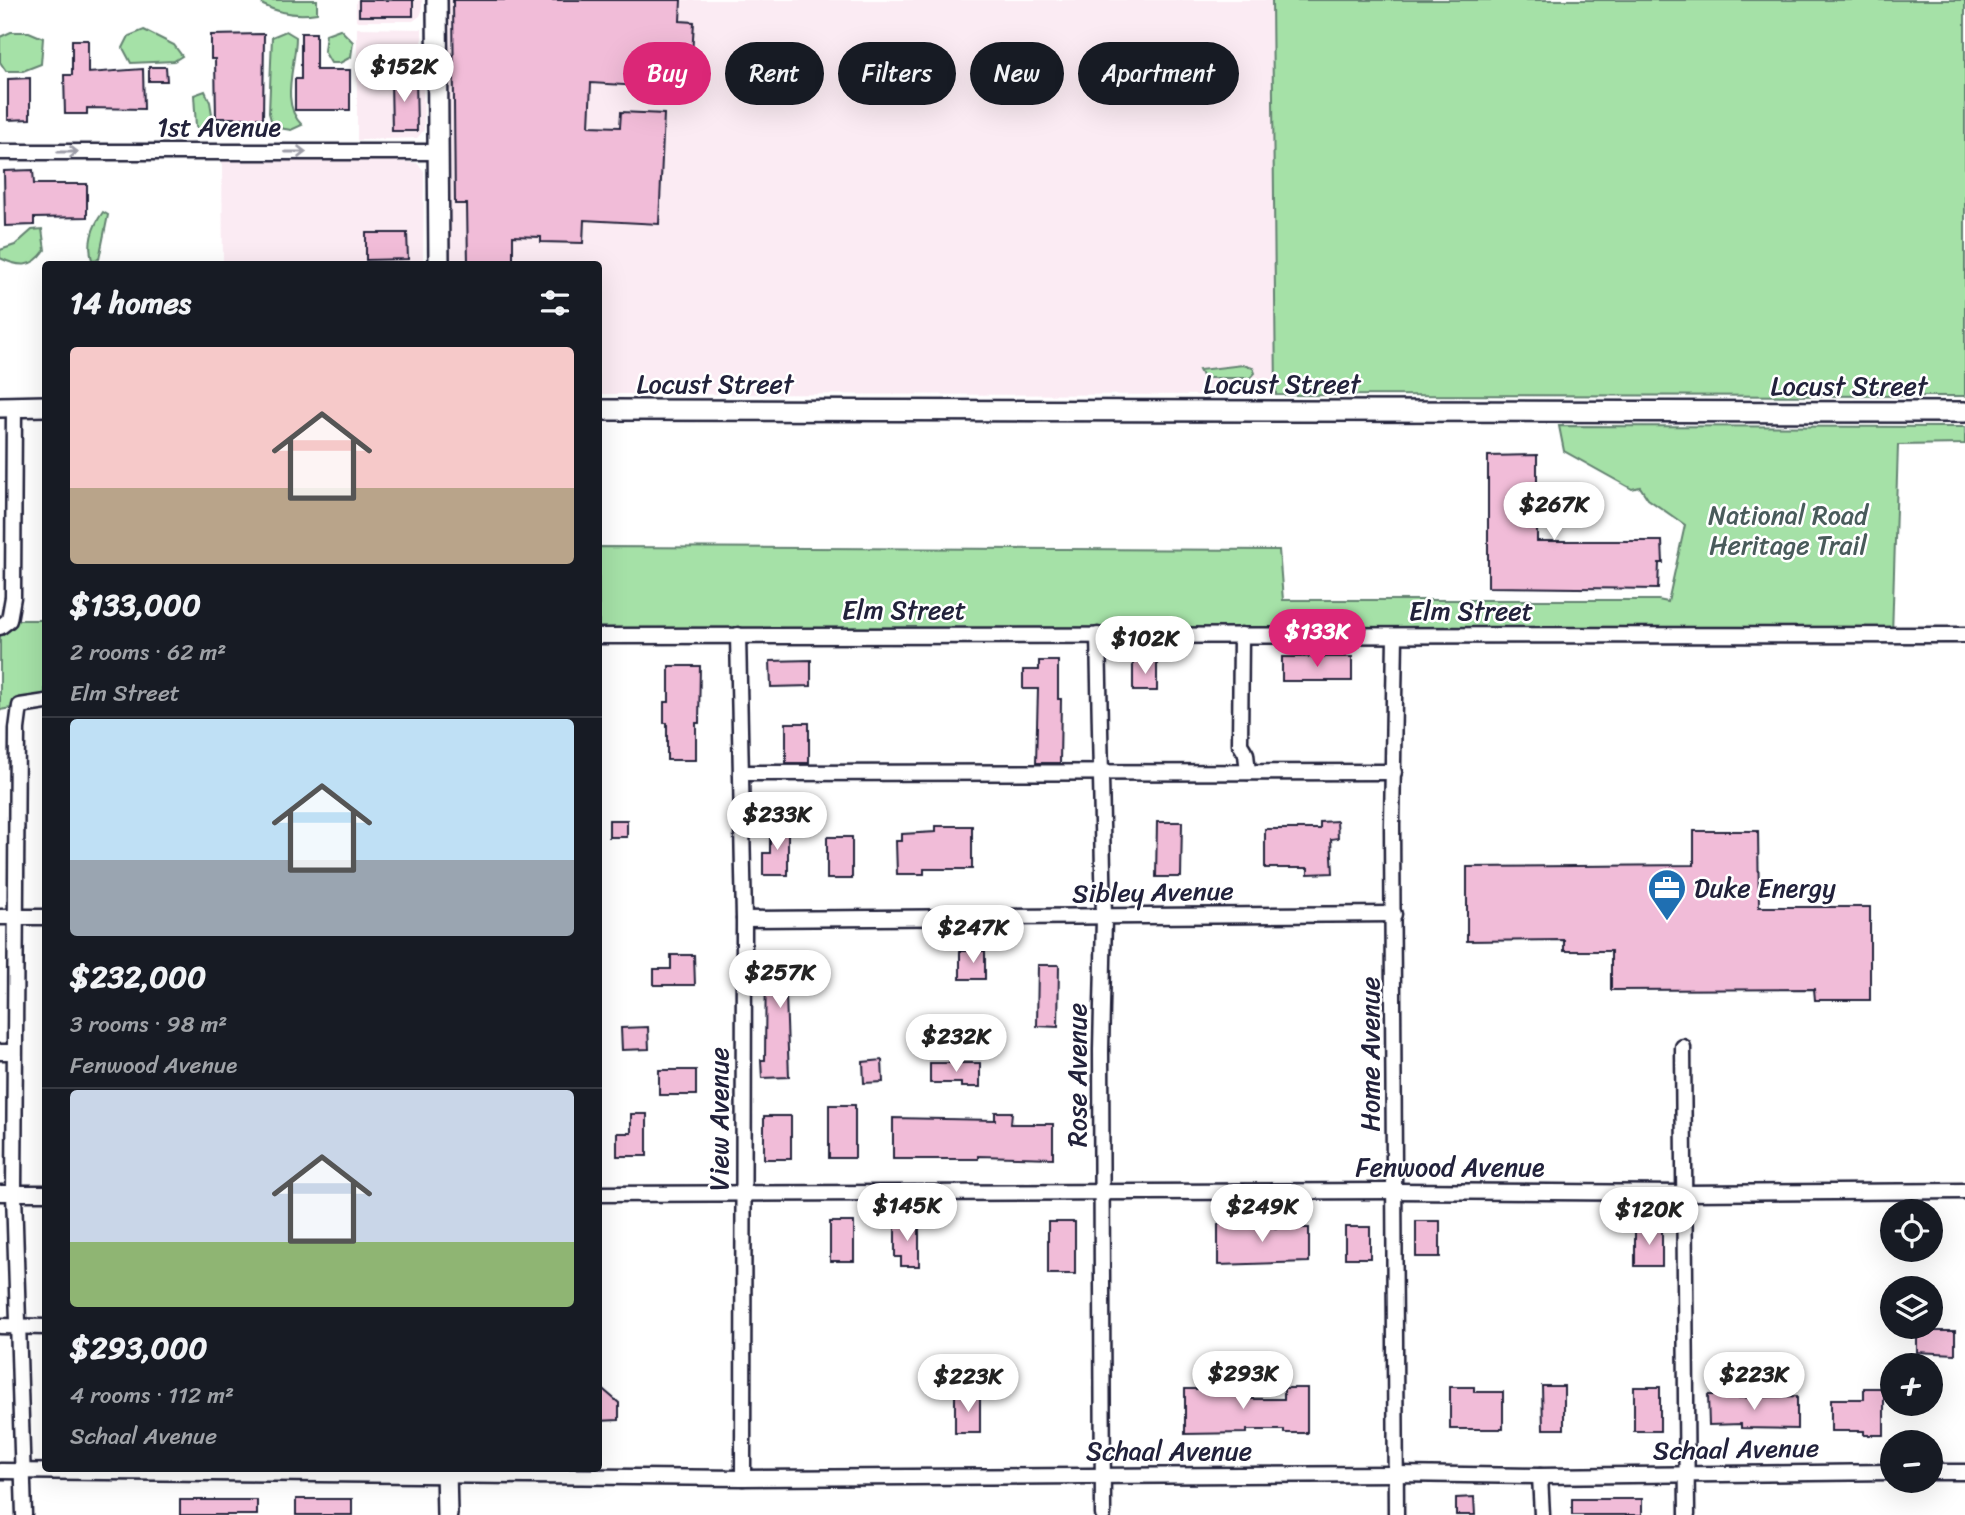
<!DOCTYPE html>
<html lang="en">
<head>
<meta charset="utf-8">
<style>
  :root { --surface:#171b24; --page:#20242c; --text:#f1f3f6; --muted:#9ea1a6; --line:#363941; --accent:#db2777 }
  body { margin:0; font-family:Sriracha,sans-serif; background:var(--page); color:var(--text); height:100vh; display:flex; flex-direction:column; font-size:26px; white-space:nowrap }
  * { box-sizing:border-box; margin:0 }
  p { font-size:23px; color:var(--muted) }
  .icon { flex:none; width:38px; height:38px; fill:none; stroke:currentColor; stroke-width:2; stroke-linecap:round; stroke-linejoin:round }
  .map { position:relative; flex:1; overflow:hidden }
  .sheet { position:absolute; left:42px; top:261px; width:560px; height:1211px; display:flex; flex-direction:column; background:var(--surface); border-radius:7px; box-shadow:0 7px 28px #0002 }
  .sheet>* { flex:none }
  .hud { position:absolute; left:623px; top:42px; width:665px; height:63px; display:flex; gap:14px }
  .buttons { position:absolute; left:1880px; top:1199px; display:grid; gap:14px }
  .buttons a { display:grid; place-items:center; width:63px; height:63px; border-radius:50%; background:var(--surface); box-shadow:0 7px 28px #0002; font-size:35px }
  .price { position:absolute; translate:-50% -60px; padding:0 16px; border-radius:24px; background:#fff; color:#222; font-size:23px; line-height:46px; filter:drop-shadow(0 2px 4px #0008) }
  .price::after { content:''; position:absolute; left:50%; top:42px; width:21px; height:16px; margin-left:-10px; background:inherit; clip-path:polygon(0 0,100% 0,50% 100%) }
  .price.on { background:var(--accent); color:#fff }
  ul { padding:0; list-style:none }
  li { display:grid; align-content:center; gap:14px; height:371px; padding:0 28px }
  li+li { border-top:2px solid var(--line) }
  li span { display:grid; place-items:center; height:217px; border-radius:7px; color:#555 }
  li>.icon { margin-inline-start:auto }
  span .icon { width:126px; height:126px; fill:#fffc; stroke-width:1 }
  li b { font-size:30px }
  h2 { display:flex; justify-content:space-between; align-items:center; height:84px; padding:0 28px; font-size:30px }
  .pill { padding:0 24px; border-radius:32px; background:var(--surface); box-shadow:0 7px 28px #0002; font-size:24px; line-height:63px }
  .pill.on { background:var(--accent); color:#fff }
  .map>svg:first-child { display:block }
</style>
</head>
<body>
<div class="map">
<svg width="1965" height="1515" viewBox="0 0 1965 1515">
  <rect width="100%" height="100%" fill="#fff"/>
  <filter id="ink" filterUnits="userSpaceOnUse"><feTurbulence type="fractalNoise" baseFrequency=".0143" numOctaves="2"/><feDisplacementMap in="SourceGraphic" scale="14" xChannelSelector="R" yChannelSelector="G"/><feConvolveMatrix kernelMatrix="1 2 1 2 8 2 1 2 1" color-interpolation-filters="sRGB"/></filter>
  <g filter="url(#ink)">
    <g fill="#fbebf3">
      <path d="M 356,0 L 422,0 L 422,11 L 420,16 L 413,21 L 356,21 Z"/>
      <path d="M 446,0 L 1272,0 L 1276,395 L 599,394 L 598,264 L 450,264 L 447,238 Z"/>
      <path d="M 357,28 L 422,29 L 424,130 L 417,138 L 357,140 Z"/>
      <path d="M 222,161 L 394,161 L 417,163 L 424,171 L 423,264 L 223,264 Z"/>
    </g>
    <g fill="#a5e1a7" stroke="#648271" stroke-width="2">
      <path d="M 261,0 L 317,0 L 317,13 C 299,16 279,13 263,5 Z"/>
      <path d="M 1272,0 L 1965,0 L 1965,396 L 1276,395 Z"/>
      <path d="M 340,29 L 353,42 L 351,57 L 340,63 L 331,63 L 324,51 L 326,34 Z"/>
      <path d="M 144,30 L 174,45 L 182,56 L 174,61 L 131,63 L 123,48 L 129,36 Z"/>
      <path d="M 286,31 L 296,37 C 296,65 279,103 302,125 L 291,130 L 273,127 L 269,113 L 272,37 Z"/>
      <path d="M 11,32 L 29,32 L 43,38 L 41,64 L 23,71 L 6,71 L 0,62 L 0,37 Z"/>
      <path d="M 205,91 L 210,102 L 214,126 L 205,132 L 196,127 L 194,95 Z"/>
      <path d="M 103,212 L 108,215 L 99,259 L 92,260 C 87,242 92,227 103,212 Z"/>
      <path d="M 42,229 L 45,250 C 32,269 19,267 0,258 L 0,250 L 15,245 L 32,230 Z"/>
      <path d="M 1243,365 L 1253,368 L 1255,373 L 1250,378 L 1203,378 L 1199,370 Z"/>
      <path d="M 1559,426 L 1965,427 L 1965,444 L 1898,445 L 1892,635 L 599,636 L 598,547 L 1279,550 L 1283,600 L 1658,600 L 1668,602 L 1685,525 L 1648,499 L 1640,487 L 1632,489 L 1564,451 Z"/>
      <path d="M 9,620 L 45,620 L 45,702 L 0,710 L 0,627 Z"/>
    </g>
    <g fill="#f1bcd8" stroke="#22223b" stroke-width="2">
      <rect x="359" y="0" width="54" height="16"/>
      <path d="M 453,0 L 681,0 L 680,21 L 694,22 L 690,89 L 591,83 L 589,126 L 620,127 L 621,112 L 664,114 L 659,224 L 584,220 L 583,243 L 541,242 L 541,237 L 513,236 L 513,264 L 468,264 L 467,204 L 455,204 Z"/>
      <path d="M 301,33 L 316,33 L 316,70 L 350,70 L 350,110 L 295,110 L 295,79 L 301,79 Z"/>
      <path d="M 264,34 L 263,118 L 216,118 L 215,59 L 211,59 L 211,35 Z"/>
      <path d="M 72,40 L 88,40 L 88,73 L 143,69 L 144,109 L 87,108 L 87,114 L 65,114 L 64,75 L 72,75 Z"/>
      <path d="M 149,67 L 166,67 L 167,81 L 149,81 Z"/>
      <path d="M 401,76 L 416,76 L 417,131 L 392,131 L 391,79 L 401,78 Z"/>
      <path d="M 30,78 L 30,119 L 8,120 L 8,79 Z"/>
      <path d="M 33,170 L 34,184 L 87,184 L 87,217 L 34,218 L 34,225 L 5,226 L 4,171 Z"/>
      <path d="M 366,233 L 407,233 L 408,259 L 366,260 Z"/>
      <path d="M 1537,455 L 1537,541 L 1662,541 L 1663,563 L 1659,563 L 1658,589 L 1488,587 L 1488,456 Z"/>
      <rect x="1282" y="657" width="70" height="24"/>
      <path d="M 811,660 L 811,686 L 771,687 L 770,661 Z"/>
      <path d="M 1039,661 L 1058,661 L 1058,699 L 1061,699 L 1060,763 L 1036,763 L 1038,689 L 1023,689 L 1023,670 L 1039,670 Z"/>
      <rect x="1133" y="661" width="24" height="30"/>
      <path d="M 669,666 L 700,666 L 699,723 L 696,723 L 696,760 L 667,760 L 667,723 L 664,723 L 664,702 L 669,702 Z"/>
      <rect x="786" y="723" width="23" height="40"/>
      <rect x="609" y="820" width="18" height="17"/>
      <path d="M 1337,821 L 1338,838 L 1331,839 L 1333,873 L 1308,874 L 1308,868 L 1265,868 L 1265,829 L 1320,829 L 1320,822 Z"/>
      <path d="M 1157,822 L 1182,822 L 1181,877 L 1156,877 Z"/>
      <path d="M 770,824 L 788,824 L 788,875 L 763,875 L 763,853 L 770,853 Z"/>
      <path d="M 936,826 L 972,826 L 972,869 L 924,869 L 924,874 L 897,874 L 896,841 L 902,841 L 902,834 L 936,832 Z"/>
      <path d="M 1694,831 L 1758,831 L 1759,907 L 1870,907 L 1870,1000 L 1815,1000 L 1814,989 L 1611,990 L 1611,951 L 1564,951 L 1564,940 L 1467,941 L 1467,867 L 1694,865 Z"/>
      <rect x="827" y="837" width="25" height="42"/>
      <rect x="960" y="951" width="25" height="28"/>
      <path d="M 671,955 L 694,955 L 695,985 L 654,985 L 654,969 L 671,969 Z"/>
      <path d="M 766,955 L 806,955 L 806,979 L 796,979 L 796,995 L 786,995 L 789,1077 L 762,1078 L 761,1060 L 765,1060 Z"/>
      <path d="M 1038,965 L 1059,965 L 1058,1027 L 1037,1026 Z"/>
      <path d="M 648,1027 L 649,1049 L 622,1050 L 621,1028 Z"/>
      <path d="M 882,1060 L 883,1082 L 864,1083 L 863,1062 Z"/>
      <path d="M 930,1063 L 980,1063 L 980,1087 L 961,1087 L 961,1083 L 930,1083 Z"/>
      <rect x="659" y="1070" width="37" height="25"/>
      <rect x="829" y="1105" width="26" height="53"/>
      <path d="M 995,1112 L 1012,1112 L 1011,1124 L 1053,1124 L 1053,1158 L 978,1156 L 978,1159 L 893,1159 L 893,1118 L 995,1120 Z"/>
      <path d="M 631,1114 L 647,1114 L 647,1156 L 617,1156 L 617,1133 L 631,1133 Z"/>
      <rect x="764" y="1116" width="27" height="43"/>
      <rect x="1416" y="1221" width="24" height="36"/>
      <rect x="830" y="1222" width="24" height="39"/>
      <path d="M 895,1222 L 919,1222 L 919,1266 L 901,1266 L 901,1257 L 895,1257 Z"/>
      <rect x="1048" y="1222" width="27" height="52"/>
      <path d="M 1251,1222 L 1275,1222 L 1275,1228 L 1309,1228 L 1309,1262 L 1218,1265 L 1218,1224 L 1251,1224 Z"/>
      <rect x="1345" y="1227" width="25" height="31"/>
      <rect x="1635" y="1228" width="27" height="38"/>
      <path d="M 1925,1331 L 1955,1331 L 1955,1354 L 1917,1352 L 1917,1334 L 1925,1334 Z"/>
      <path d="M 1209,1383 L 1247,1383 L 1247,1399 L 1284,1399 L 1284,1388 L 1307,1388 L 1307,1433 L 1284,1433 L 1284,1430 L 1247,1430 L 1247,1433 L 1185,1434 L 1185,1389 L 1209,1389 Z"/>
      <path d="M 598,1385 L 619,1403 L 619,1420 L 598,1421 Z"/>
      <path d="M 1542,1386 L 1564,1386 L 1564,1429 L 1543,1429 Z"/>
      <path d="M 1450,1387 L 1474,1387 L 1474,1392 L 1503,1392 L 1503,1429 L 1450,1429 Z"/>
      <rect x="1634" y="1387" width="26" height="44"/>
      <path d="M 1864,1388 L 1884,1388 L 1884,1435 L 1864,1435 L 1864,1431 L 1831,1431 L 1831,1399 L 1864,1399 Z"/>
      <path d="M 980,1394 L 980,1433 L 955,1433 L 955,1395 Z"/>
      <path d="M 1708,1395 L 1731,1395 L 1731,1398 L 1797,1396 L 1797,1429 L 1741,1428 L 1741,1424 L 1709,1425 Z"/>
      <path d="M 1474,1497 L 1475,1515 L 1456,1515 L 1456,1498 Z"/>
      <rect x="296" y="1499" width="56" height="16"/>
      <rect x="1572" y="1499" width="70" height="16"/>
      <rect x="180" y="1500" width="77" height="15"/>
    </g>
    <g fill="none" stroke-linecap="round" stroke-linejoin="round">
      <defs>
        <g id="street">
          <path d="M 0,152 L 438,152"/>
          <path d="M 0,627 L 9,620 L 13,597 L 14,406"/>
          <path d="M 738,635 L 744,919 L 743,1478"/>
          <path d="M 1098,635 L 1104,918 L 1101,1050 L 1103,1515"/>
          <path d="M 1241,635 L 1240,744 L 1246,754 L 1248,772"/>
          <path d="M 598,636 L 1965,635"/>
          <path d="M 1395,636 L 1392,825 L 1396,1515"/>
          <path d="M 741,773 L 1394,772"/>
          <path d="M 0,917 L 46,917"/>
          <path d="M 744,919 L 1394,914"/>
          <path d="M 1683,1047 L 1687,1515"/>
          <path d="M 0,1052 L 14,1052"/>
          <path d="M 0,1193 L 46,1193"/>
          <path d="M 598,1194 L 1396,1191 L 1685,1193 L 1965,1191"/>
          <path d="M 0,1326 L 46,1327"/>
          <path d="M 0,1471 L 743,1478 L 1396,1474 L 1540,1476 L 1892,1472"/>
          <path d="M 1930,1472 L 1965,1472"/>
          <path d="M 1540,1476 L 1542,1515"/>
          <path d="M 24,1515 L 14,1193 L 17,729 L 20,706 L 46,702"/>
        </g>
        <g id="secondary">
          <path d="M 437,0 L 439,264"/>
          <path d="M 0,407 L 46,406"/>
          <path d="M 598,410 L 1965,412"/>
          <path d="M 446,1468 L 447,1515"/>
        </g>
      </defs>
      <use href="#street" stroke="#22223b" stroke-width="19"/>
      <use href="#secondary" stroke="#22223b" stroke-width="24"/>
      <use href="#street" stroke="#fff" stroke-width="14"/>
      <use href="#secondary" stroke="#fff" stroke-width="19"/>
    </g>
    <defs><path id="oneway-shaft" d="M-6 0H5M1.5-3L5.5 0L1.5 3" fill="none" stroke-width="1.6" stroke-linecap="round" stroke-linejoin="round" transform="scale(1.75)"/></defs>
    <g stroke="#9c9ca7">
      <use href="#oneway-shaft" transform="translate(68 152)"/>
      <use href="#oneway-shaft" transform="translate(296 152)"/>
    </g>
  </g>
  <defs>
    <symbol id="office-pin" viewBox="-11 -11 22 30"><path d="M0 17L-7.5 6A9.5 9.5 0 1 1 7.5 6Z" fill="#1f6fb2" stroke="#fff"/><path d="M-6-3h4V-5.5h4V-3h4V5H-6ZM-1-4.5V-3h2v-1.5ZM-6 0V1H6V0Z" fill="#fff"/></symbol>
  </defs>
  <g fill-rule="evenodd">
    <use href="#office-pin" x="1645" y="866" width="44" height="60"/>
  </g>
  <g text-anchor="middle" stroke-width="5" stroke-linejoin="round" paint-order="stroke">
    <g font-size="26" fill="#22223b" stroke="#fff">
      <text x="219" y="136">1st Avenue</text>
      <text x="715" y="393">Locust Street</text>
      <text x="1282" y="393">Locust Street</text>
      <text x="1849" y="395">Locust Street</text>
      <text x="904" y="619">Elm Street</text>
      <text x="1471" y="620">Elm Street</text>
      <text transform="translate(1153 892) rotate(-1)" y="9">Sibley Avenue</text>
      <text transform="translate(1370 1054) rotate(-90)" y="9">Home Avenue</text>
      <text transform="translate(1077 1075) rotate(-90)" y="9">Rose Avenue</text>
      <text transform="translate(719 1119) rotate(-90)" y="9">View Avenue</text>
      <text x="1450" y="1176">Fenwood Avenue</text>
      <text transform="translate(1736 1449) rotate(-1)" y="9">Schaal Avenue</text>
      <text x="1169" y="1460">Schaal Avenue</text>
    </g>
    <g font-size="26" fill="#495b5b" stroke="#fff">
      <text x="1788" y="524">National Road<tspan x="1788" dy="30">Heritage Trail</tspan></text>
    </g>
    <g font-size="26" fill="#22223b" stroke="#fff" text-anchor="start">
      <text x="1694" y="897">Duke Energy</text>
    </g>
  </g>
</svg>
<div class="buttons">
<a><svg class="icon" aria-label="locate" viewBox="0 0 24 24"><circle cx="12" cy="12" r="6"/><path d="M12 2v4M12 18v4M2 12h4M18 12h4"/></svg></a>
<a><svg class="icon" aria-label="layers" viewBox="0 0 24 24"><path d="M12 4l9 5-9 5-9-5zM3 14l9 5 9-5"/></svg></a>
<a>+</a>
<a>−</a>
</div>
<b class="price" style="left:404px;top:104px">$152K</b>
<b class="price" style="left:1554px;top:542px">$267K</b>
<b class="price on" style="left:1317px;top:669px">$133K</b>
<b class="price" style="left:1145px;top:676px">$102K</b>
<b class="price" style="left:777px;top:852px">$233K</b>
<b class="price" style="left:973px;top:965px">$247K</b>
<b class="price" style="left:780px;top:1010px">$257K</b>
<b class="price" style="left:956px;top:1074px">$232K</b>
<b class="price" style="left:907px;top:1243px">$145K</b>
<b class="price" style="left:1262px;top:1244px">$249K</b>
<b class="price" style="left:1649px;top:1247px">$120K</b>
<b class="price" style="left:1243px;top:1411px">$293K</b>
<b class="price" style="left:1754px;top:1412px">$223K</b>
<b class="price" style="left:968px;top:1414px">$223K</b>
<div class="hud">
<a class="pill on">Buy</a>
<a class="pill">Rent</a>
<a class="pill">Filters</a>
<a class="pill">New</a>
<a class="pill">Apartment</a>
</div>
<section class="sheet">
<h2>14 homes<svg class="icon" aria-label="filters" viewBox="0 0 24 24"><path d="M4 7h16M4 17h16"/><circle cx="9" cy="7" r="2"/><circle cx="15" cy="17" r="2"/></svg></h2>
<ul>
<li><span style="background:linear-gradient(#f6c9c9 65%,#b9a48a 0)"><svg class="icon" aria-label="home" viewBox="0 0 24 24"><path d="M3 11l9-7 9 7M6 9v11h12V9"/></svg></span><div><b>$133,000</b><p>2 rooms · 62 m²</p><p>Elm Street</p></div></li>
<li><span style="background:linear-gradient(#bfe0f5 65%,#9aa5b1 0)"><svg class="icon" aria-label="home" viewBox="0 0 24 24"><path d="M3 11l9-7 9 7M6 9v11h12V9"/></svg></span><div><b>$232,000</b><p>3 rooms · 98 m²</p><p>Fenwood Avenue</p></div></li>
<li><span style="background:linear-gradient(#c9d6e8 70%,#8fb573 0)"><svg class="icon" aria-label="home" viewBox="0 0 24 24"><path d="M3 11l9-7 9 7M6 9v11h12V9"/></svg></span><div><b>$293,000</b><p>4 rooms · 112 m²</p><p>Schaal Avenue</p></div></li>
</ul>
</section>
</div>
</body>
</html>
